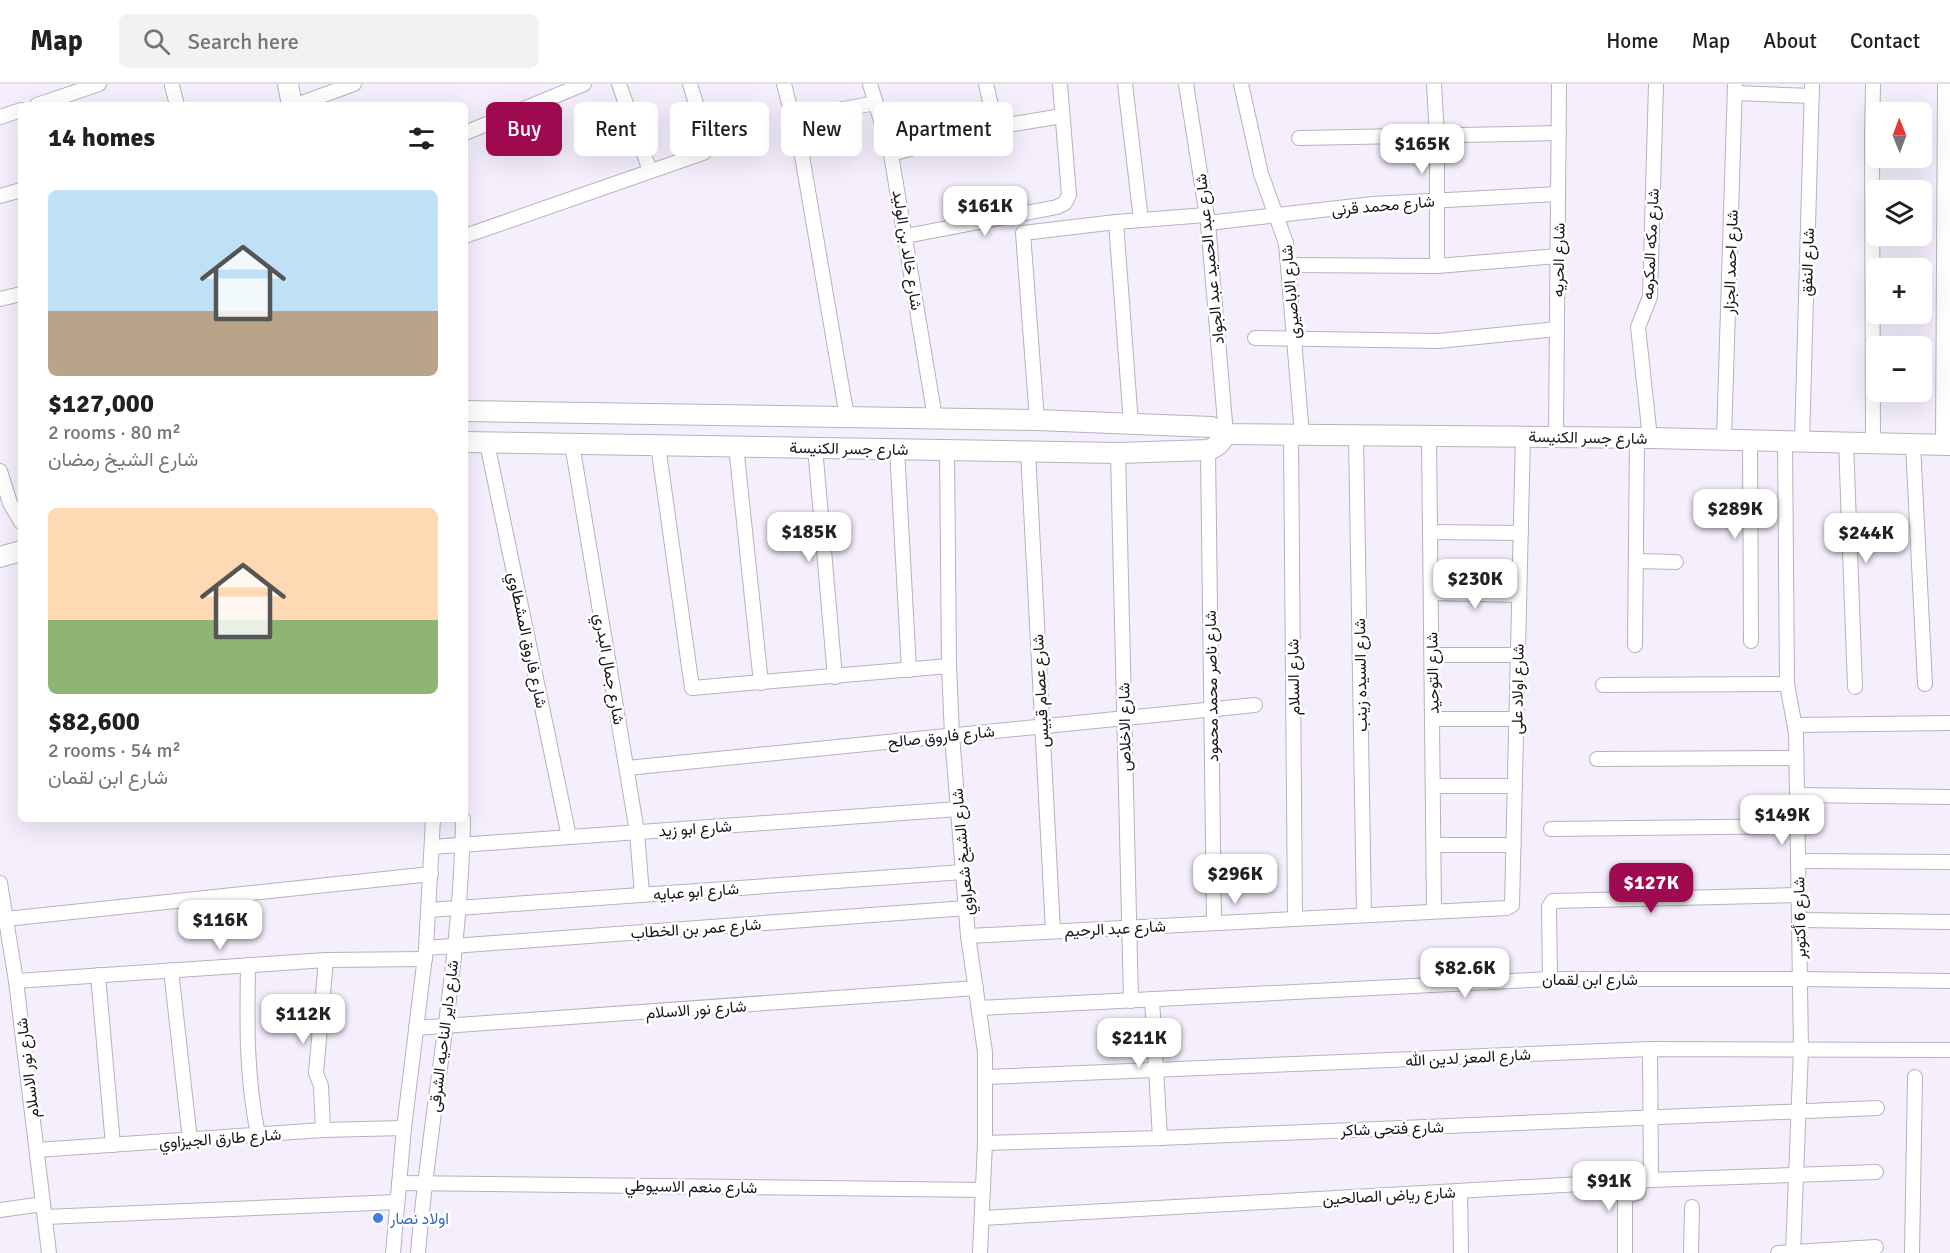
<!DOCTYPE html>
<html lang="en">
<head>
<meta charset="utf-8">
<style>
  :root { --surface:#fff; --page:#f2f2f2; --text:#202124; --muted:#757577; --line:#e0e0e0; --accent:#9f094f }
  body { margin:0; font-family:Signika,Vazirmatn,sans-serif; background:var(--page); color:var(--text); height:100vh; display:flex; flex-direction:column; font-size:22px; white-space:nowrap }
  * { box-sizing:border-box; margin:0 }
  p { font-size:20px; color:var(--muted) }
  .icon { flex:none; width:33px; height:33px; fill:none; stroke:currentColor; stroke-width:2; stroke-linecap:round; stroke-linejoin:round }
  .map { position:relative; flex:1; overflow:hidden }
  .side { position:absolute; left:18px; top:18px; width:450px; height:720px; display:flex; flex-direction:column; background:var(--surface); border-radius:9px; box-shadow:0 6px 24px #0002 }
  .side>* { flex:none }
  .banner { position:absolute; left:486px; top:18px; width:570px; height:54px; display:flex; gap:12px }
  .needle { width:39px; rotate:359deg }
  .buttons { position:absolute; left:1866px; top:18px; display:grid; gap:12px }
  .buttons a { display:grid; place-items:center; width:66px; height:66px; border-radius:9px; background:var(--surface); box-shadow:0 6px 24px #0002; font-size:30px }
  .price { position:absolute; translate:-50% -51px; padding:0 14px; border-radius:12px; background:#fff; color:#222; font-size:20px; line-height:39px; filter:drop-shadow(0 2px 3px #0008) }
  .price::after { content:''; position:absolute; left:50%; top:36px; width:18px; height:14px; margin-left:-9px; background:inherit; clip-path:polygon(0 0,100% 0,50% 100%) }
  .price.active { background:var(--accent); color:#fff }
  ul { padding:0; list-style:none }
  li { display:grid; align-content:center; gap:12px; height:318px; padding:0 30px }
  li span { display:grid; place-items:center; height:186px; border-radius:9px; color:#555 }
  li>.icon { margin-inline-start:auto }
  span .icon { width:108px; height:108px; fill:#fffc; stroke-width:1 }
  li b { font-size:26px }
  h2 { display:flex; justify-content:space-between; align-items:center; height:72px; padding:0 30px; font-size:26px }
  .tag { padding:0 21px; border-radius:9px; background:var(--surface); box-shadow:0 6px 24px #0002; font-size:21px; line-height:54px }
  .tag.active { background:var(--accent); color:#fff }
  header { display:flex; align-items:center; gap:36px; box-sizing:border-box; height:84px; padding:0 30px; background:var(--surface); border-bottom:2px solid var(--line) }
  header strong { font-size:28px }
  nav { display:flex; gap:33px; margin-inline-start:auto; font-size:21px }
  .search { width:420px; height:54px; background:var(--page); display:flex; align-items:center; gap:15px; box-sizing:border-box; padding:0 21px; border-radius:9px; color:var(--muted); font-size:22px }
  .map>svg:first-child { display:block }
</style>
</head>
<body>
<header>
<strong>Map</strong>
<div class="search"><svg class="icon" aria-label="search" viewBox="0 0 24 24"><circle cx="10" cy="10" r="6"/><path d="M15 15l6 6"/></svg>Search here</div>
<nav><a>Home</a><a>Map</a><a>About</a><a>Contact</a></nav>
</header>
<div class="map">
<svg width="1950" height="1169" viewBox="0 0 1950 1169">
  <rect width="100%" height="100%" fill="#f5effd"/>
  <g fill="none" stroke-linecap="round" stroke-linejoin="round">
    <defs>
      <g id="street">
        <path d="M 619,0 L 650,87"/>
        <path d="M 784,0 L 801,66 L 847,333"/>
        <path d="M 870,0 L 891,70 L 935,334"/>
        <path d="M 986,0 L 996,43"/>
        <path d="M 1125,0 L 1141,136"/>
        <path d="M 1186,0 L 1208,139 L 1226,350"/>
        <path d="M 1241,0 L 1261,90 L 1286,159 L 1302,351"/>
        <path d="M 1434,0 L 1437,52 L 1437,182"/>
        <path d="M 172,2 L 177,21"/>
        <path d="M 1735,9 L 1812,12"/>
        <path d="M 37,21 L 99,0"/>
        <path d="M 296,21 L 354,0"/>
        <path d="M 0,33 L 21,26"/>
        <path d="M 794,34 L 876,19"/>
        <path d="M 465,49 L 584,0"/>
        <path d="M 1299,54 L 1559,49"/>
        <path d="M 891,70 L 996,43 L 1062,32"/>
        <path d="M 0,112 L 21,106"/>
        <path d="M 1116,138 L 1131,340"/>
        <path d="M 1208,139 L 1373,120 L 1558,110"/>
        <path d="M 465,152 L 703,69 L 708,64 L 707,56 L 690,0"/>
        <path d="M 906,152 L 1057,123 L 1065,119 L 1069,111 L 1060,0"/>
        <path d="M 1288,181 L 1437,182 L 1558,172"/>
        <path d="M 0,215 L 21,210"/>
        <path d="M 1255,254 L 1438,257 L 1557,245"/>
        <path d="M 1037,336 L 1023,149 L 1116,138 L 1206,131"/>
        <path d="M 1291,351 L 1295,834"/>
        <path d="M 1356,351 L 1364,831"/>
        <path d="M 1429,352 L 1434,827"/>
        <path d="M 1556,352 L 1559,0"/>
        <path d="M 1650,354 L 1638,243 L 1650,213 L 1656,0"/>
        <path d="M 1724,355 L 1735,0"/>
        <path d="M 1750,356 L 1751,557"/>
        <path d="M 1785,357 L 1787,600 L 1796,649 L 1801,965 L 1793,1169"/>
        <path d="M 1802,357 L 1812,0"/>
        <path d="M 1846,358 L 1855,603"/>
        <path d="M 487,359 L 569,753"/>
        <path d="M 1873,359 L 1872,53 L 1873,0"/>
        <path d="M 572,360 L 637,748 L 642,811"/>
        <path d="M 1913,360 L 1925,600"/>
        <path d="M 1943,360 L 1945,0"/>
        <path d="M 658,361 L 692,604 L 949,582"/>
        <path d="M 736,362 L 761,599"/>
        <path d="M 815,363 L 835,593"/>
        <path d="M 897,365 L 909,586"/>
        <path d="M 947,366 L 949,582 L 952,651 L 968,852 L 985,968 L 985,1059 L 980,1169"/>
        <path d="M 1208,366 L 1214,838"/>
        <path d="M 1028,367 L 1053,847"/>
        <path d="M 1118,369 L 1131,917"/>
        <path d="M 0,387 L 10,419 L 21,438"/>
        <path d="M 1430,448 L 1521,449"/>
        <path d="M 1636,477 L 1676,478"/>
        <path d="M 1431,509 L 1519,511"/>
        <path d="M 1635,561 L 1637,353"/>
        <path d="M 1432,571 L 1518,571"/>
        <path d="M 1603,601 L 1787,600"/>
        <path d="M 1432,635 L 1517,635"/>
        <path d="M 1795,641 L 1950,639"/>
        <path d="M 1597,675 L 1796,674"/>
        <path d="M 627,684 L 1255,621"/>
        <path d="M 1433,702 L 1515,702"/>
        <path d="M 1797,711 L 1950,713"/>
        <path d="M 1551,745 L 1797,742"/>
        <path d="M 1434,761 L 1514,761"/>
        <path d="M 432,763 L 958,725"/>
        <path d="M 1798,777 L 1950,778"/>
        <path d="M 0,799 L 16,897 L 49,1169"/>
        <path d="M 429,826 L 963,788"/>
        <path d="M 6,835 L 431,790"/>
        <path d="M 1799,836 L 1950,838"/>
        <path d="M 968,852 L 1507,824 L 1512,821 L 1523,352"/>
        <path d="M 426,864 L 966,824"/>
        <path d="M 248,881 C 247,941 246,991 258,1051"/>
        <path d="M 171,886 L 190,1056"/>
        <path d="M 98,891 L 113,1061"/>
        <path d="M 1550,895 L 1549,823 L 1553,817 L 1798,811"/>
        <path d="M 16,897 L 326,876 L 425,875"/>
        <path d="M 1152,915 L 1160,1054"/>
        <path d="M 979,924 L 1550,895 L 1800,895 L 1950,897"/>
        <path d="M 416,944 L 976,904"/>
        <path d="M 1650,965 L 1651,1096"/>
        <path d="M 986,993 L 1650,965 L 1950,966"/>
        <path d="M 323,1046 L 321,1002 L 316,989 L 326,876"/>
        <path d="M 985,1059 L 1160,1054 L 1877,1024"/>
        <path d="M 37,1066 L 323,1046 L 404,1044"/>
        <path d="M 399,1099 L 983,1106"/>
        <path d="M 1460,1107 L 1461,1169"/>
        <path d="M 0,1126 L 43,1120"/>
        <path d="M 45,1133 L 397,1118"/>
        <path d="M 982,1134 L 1651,1096 L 1876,1088"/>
        <path d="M 393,1169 L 404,1044 L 426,864 L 433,735"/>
        <path d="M 418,1169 C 430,1024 461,881 463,735"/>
        <path d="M 1625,1169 L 1625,1112 L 1638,1109 L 1639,1097"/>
        <path d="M 1691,1169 L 1692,1123"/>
        <path d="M 1778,1169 L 1876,1163"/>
        <path d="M 1912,1169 L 1915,993"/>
      </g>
      <g id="secondary">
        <path d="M 288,0 L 292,21"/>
        <path d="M 465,327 L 1037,336 L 1211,343 L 1226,350 L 1650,354 L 1950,361"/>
        <path d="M 465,358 L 1118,369 L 1208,366 C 1217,363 1221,359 1226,350"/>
        <path d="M 0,473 L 21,467"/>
      </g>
    </defs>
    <use href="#street" stroke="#b7b0c1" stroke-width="16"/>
    <use href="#secondary" stroke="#b7b0c1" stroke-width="22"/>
    <use href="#street" stroke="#fff" stroke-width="14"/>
    <use href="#secondary" stroke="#fff" stroke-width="20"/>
  </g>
  <circle fill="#3f7fe0" stroke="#fff" stroke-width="2" cx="378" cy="1134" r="6"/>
  <g text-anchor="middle" stroke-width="5" stroke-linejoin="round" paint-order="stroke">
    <g font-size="16" fill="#18151b" stroke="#fff">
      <text transform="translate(1383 121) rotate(-5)" y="6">شارع محمد قرنى</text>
      <text transform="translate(1650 160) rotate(-87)" y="6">شارع مكه المكرمه</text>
      <text transform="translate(908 166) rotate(81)" y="6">شارع خالد بن الوليد</text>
      <text transform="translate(1209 175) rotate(-96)" y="6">شارع عبد الحميد عبد الجواد</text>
      <text transform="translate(1558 176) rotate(-89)" y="6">شارع الحريه</text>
      <text transform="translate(1730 178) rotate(-88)" y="6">شارع احمد الجزار</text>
      <text transform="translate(1807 178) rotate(-88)" y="6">شارع النفق</text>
      <text transform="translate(1290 208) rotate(-95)" y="6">شارع الاباصيرى</text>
      <text transform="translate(1588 353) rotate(1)" y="6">شارع جسر الكنيسة</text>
      <text transform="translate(849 364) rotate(1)" y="6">شارع جسر الكنيسة</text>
      <text transform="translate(528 556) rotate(78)" y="6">شارع فاروق المشطاوي</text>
      <text transform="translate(610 585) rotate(80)" y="6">شارع جمال البدري</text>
      <text transform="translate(1432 589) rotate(-91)" y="6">شارع التوحيد</text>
      <text transform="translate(1360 591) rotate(-91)" y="6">شارع السيده زينب</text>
      <text transform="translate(1293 593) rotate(-91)" y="6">شارع السلام</text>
      <text transform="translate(1211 602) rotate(-91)" y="6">شارع ناصر محمد محمود</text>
      <text transform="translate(1517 605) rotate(-89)" y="6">شارع اولاد على</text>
      <text transform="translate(1040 607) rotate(-93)" y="6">شارع عصام قبيس</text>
      <text transform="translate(1124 643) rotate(-91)" y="6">شارع الاخلاص</text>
      <text transform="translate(941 652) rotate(-6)" y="6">شارع فاروق صالح</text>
      <text transform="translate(695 744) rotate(-4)" y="6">شارع ابو زيد</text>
      <text transform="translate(962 768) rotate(-95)" y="6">شارع الشيخ شعراوي</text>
      <text transform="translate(696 807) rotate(-4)" y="6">شارع ابو عبايه</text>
      <text transform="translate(1799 834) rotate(-91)" y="6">شارع 6 أكتوبر</text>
      <text transform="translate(696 844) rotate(-4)" y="6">شارع عمر بن الخطاب</text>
      <text transform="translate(1115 844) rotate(-3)" y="6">شارع عبد الرحيم</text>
      <text x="1590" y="901">شارع ابن لقمان</text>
      <text transform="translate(696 925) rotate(-4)" y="6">شارع نور الاسلام</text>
      <text transform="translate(443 952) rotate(-83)" y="6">شارع داير الناحيه الشرقى</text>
      <text transform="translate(1468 973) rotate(-3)" y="6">شارع المعز لدين الله</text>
      <text transform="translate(27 984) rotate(-97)" y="6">شارع نور الاسلام</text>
      <text transform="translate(1392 1044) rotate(-2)" y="6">شارع فتحى شاكر</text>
      <text transform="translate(220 1054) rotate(-4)" y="6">شارع طارق الجيزاوي</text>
      <text transform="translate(691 1102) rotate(1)" y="6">شارع منعم الاسيوطي</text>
      <text transform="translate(1389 1111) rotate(-3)" y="6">شارع رياض الصالحين</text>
    </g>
    <g font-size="16" fill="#366cbe" stroke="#fff" text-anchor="start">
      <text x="390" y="1140">اولاد نصار</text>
    </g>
  </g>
</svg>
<div class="buttons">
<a><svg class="needle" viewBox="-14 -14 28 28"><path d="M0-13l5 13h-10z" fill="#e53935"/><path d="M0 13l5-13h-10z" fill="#757577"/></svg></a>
<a><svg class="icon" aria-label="layers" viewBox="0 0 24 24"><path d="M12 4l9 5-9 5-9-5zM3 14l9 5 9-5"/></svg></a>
<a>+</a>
<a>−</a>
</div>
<b class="price" style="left:1422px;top:91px">$165K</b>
<b class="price" style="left:985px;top:153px">$161K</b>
<b class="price" style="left:1735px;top:456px">$289K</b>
<b class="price" style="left:809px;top:479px">$185K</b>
<b class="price" style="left:1866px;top:480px">$244K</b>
<b class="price" style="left:1475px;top:526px">$230K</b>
<b class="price" style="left:1782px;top:762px">$149K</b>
<b class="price" style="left:1235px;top:821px">$296K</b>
<b class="price active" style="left:1651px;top:830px">$127K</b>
<b class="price" style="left:220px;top:867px">$116K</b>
<b class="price" style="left:1465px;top:915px">$82.6K</b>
<b class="price" style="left:303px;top:961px">$112K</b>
<b class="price" style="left:1139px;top:985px">$211K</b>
<b class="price" style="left:1609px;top:1128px">$91K</b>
<div class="banner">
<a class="tag active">Buy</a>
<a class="tag">Rent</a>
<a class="tag">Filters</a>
<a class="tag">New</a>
<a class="tag">Apartment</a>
</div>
<section class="side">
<h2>14 homes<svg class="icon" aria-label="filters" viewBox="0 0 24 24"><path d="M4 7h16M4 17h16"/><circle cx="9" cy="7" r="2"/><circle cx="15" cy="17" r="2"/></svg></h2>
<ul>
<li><span style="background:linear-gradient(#bfe0f5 65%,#b9a48a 0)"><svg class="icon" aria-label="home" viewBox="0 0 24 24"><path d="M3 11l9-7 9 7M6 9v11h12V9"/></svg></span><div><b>$127,000</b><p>2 rooms · 80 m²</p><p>شارع الشيخ رمضان</p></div></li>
<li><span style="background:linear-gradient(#ffd9b3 60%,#8fb573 0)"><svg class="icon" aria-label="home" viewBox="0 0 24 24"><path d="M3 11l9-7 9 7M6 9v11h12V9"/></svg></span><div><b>$82,600</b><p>2 rooms · 54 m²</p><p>شارع ابن لقمان</p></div></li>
</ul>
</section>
</div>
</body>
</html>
